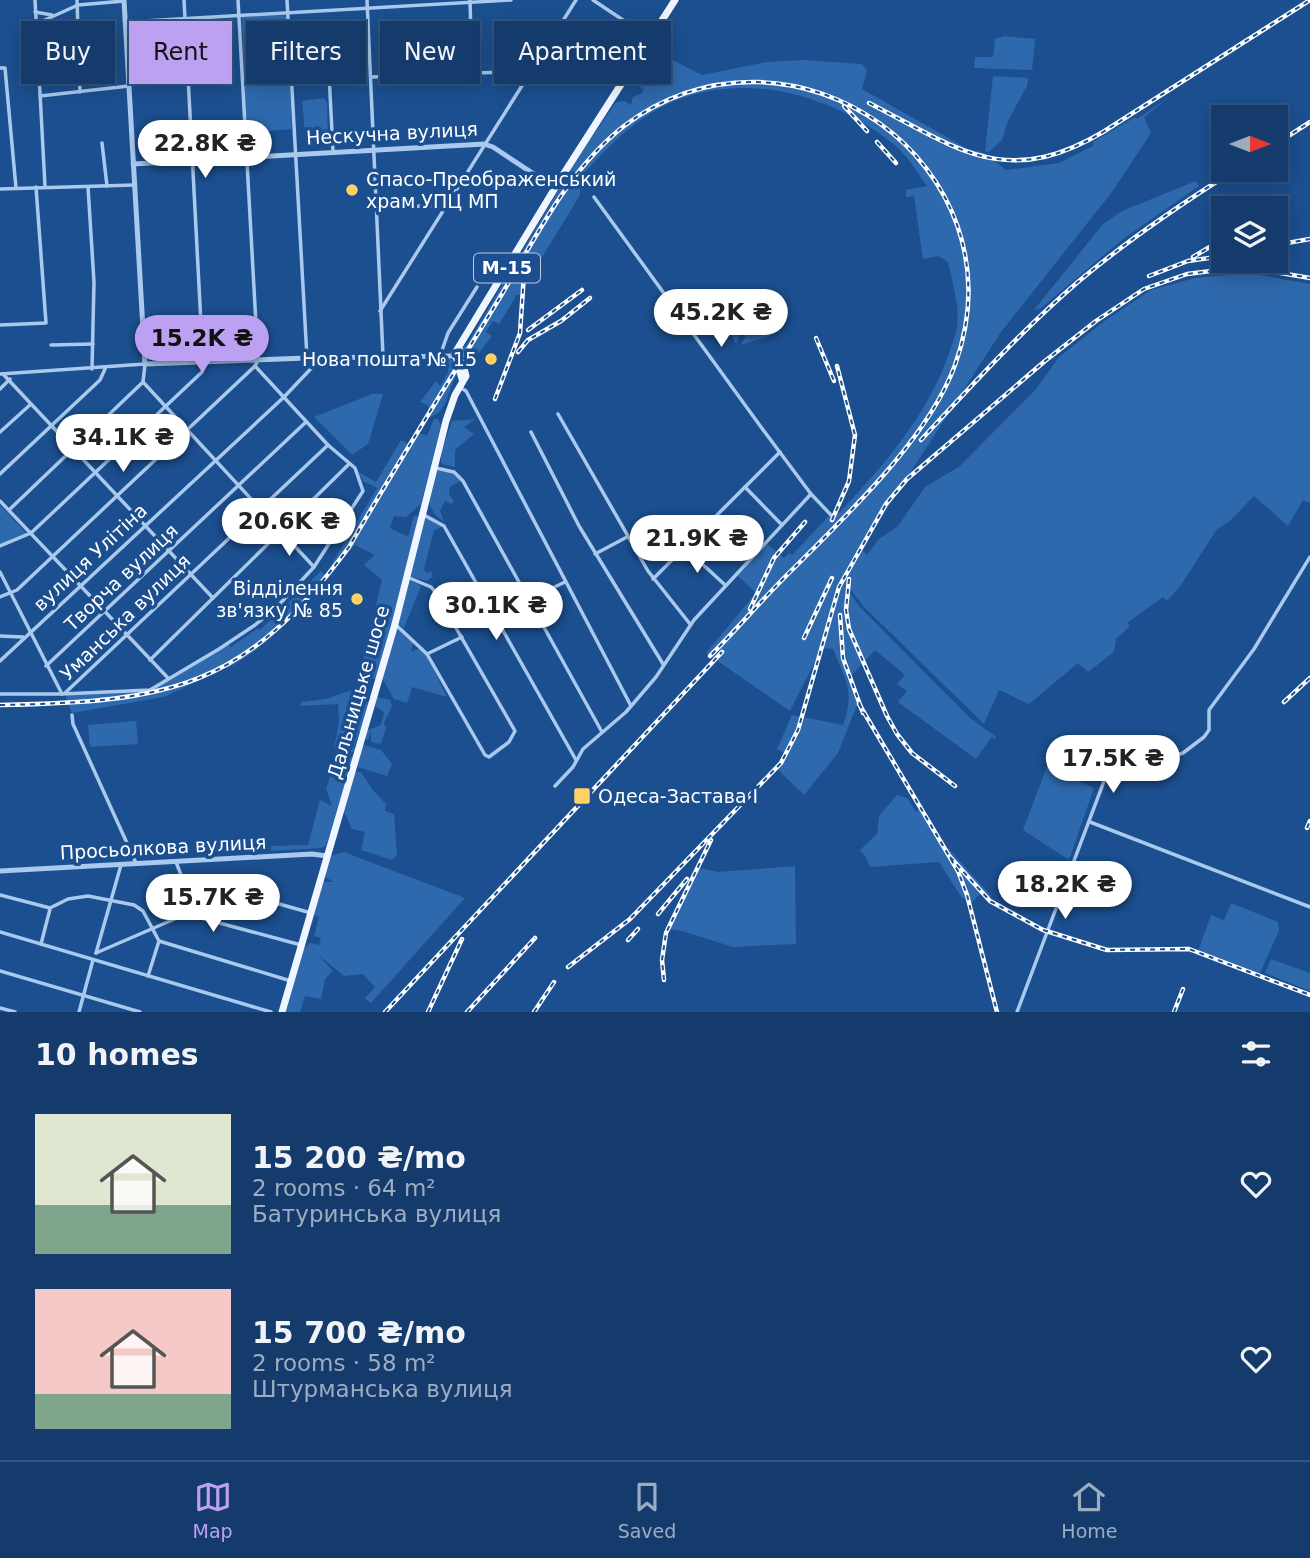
<!DOCTYPE html>
<html lang="en">
<head>
<meta charset="utf-8">
<style>
  :root { --surface:#143b6b; --page:#214673; --text:#f1f3f6; --muted:#9dadc1; --line:#33557e; --accent:#bca0f2 }
  body { margin:0; font-family:"DejaVu Sans",sans-serif; background:var(--page); color:var(--text); height:100vh; display:flex; flex-direction:column; font-size:26px; white-space:nowrap }
  * { box-sizing:border-box; margin:0 }
  p { font-size:23px; color:var(--muted) }
  .icon { flex:none; width:38px; height:38px; fill:none; stroke:currentColor; stroke-width:2; stroke-linecap:round; stroke-linejoin:round }
  .map { position:relative; height:1012px; overflow:hidden }
  .side { display:flex; flex-direction:column; background:var(--surface); flex:1 }
  .side>* { flex:none }
  .banner { position:absolute; left:21px; top:21px; width:700px; height:63px; display:flex; gap:14px }
  .needle { width:46px; rotate:90deg }
  .buttons { position:absolute; left:1211px; top:105px; display:grid; gap:14px }
  .buttons a { display:grid; place-items:center; width:77px; height:77px; border-radius:0px; background:var(--surface); box-shadow:0 4px 18px #0003,0 0 0 2px var(--line); font-size:35px }
  .price { position:absolute; translate:-50% -60px; padding:0 16px; border-radius:24px; background:#fff; color:#222; font-size:23px; line-height:46px; filter:drop-shadow(0 2px 4px #0008) }
  .price::after { content:''; position:absolute; left:50%; top:42px; width:21px; height:16px; margin-left:-10px; background:inherit; clip-path:polygon(0 0,100% 0,50% 100%) }
  .price.active { background:var(--accent); color:#111 }
  ul { padding:0; list-style:none }
  li { display:flex; align-items:center; gap:21px; height:175px; padding:0 35px }
  li span { display:grid; place-items:center; flex:none; width:196px; height:140px; border-radius:0px; color:#555 }
  li>.icon { margin-inline-start:auto }
  span .icon { width:84px; height:84px; fill:#fffc; stroke-width:1 }
  li b { font-size:30px }
  h2 { display:flex; justify-content:space-between; align-items:center; height:84px; padding:0 35px; font-size:30px }
  .tag { padding:0 24px; border-radius:0px; background:var(--surface); box-shadow:0 4px 18px #0003,0 0 0 2px var(--line); font-size:24px; line-height:63px }
  .tag.active { background:var(--accent); color:#111 }
  .menu { display:flex; justify-content:space-around; align-items:center; height:98px; border-top:2px solid var(--line); background:var(--surface); font-size:19px; color:var(--muted) }
  .menu a { display:grid; justify-items:center; gap:4px }
  .menu .active { color:var(--accent) }
  .map>svg:first-child { display:block }
</style>
</head>
<body>
<div class="map">
<svg width="1310" height="1012" viewBox="0 0 1310 1012">
  <rect width="100%" height="100%" fill="#1b4f8f"/>
  <g fill="#2e69ad">
    <path d="M 286,15 L 292,129 L 246,133 L 242,17 Z"/>
    <path d="M 1004,36 L 1035,39 L 1032,70 L 974,68 L 975,57 L 993,57 L 995,39 Z"/>
    <path d="M 651,51 L 655,51 L 702,75 L 766,62 L 803,60 L 862,64 L 867,71 L 862,89 L 966,148 L 984,153 L 1006,170 L 1059,163 L 1093,146 L 1093,142 L 1135,117 L 1137,119 L 1172,95 L 1144,117 L 1151,133 L 1112,192 L 1001,332 L 861,549 L 867,555 L 879,539 L 898,526 L 925,487 L 960,466 L 1036,389 L 1059,357 L 1103,322 L 1151,290 L 1195,278 L 1248,273 L 1310,284 L 1310,503 L 1303,500 L 1288,526 L 1254,496 L 1229,522 L 1217,529 L 1181,585 L 1167,601 L 1163,597 L 1127,623 L 1130,626 L 1116,639 L 1114,652 L 1088,672 L 1078,663 L 1029,704 L 999,690 L 984,724 L 863,606 L 851,590 L 850,593 L 860,607 L 969,717 L 996,737 L 995,739 L 992,737 L 976,759 L 898,702 L 907,691 L 897,684 L 905,675 L 875,650 L 851,676 L 859,700 L 838,753 L 804,795 L 775,767 L 784,753 L 777,749 L 792,715 L 843,725 C 855,690 846,682 833,649 L 822,648 L 790,711 L 706,653 L 756,593 L 738,576 L 766,543 L 784,558 L 789,553 L 792,555 L 828,517 L 833,513 L 839,513 C 884,465 928,415 949,353 C 952,344 956,335 957,327 C 960,306 952,282 948,262 L 938,256 L 923,259 L 914,196 L 906,197 L 906,190 L 927,186 C 918,174 909,158 898,148 C 837,96 746,69 670,103 C 633,120 607,148 581,177 L 580,195 L 519,295 L 515,295 L 515,298 L 499,324 L 493,321 L 486,332 L 492,336 L 469,365 L 462,357 L 463,347 L 466,346 L 576,161 L 616,102 L 625,101 L 631,105 L 633,97 L 642,93 L 644,89 L 637,85 L 633,73 Z"/>
    <path d="M 993,76 L 1028,78 L 1027,86 L 1008,121 L 1002,140 L 989,152 L 985,151 Z"/>
    <path d="M 324,98 L 327,102 L 328,139 L 306,142 L 302,101 Z"/>
    <path d="M 1196,181 L 1199,186 L 1123,239 L 1040,309 L 1034,310 L 1103,224 L 1122,211 Z"/>
    <path d="M 739,300 L 740,333 L 736,344 L 725,323 L 731,318 L 720,301 Z"/>
    <path d="M 766,300 L 770,336 L 741,345 L 746,335 L 745,304 Z"/>
    <path d="M 448,358 L 454,362 L 458,373 C 447,388 449,413 429,417 L 428,405 L 420,402 L 436,381 L 440,386 L 448,373 Z"/>
    <path d="M 372,394 L 383,394 L 368,444 L 352,455 L 314,417 Z"/>
    <path d="M 434,419 L 438,419 L 441,425 L 421,504 L 406,517 L 394,516 L 390,528 L 408,537 L 414,516 L 419,516 L 377,679 L 366,679 L 366,676 L 361,669 L 382,580 L 364,565 L 375,555 L 355,545 L 293,615 L 256,650 L 235,664 L 164,697 L 72,713 L 66,698 L 67,695 L 151,690 L 228,644 L 231,647 L 258,628 L 260,630 L 321,571 L 325,575 L 377,488 L 363,481 L 358,472 L 376,482 L 401,440 L 411,445 L 419,433 L 427,436 Z"/>
    <path d="M 476,419 L 464,427 L 474,434 L 455,450 L 455,467 L 442,464 L 440,455 L 452,421 Z"/>
    <path d="M 437,470 L 453,472 L 463,484 L 460,481 L 450,487 L 449,495 L 454,501 L 451,504 L 445,501 L 440,511 L 444,522 C 421,505 431,495 437,470 Z"/>
    <path d="M 0,505 L 28,535 L 0,545 Z"/>
    <path d="M 423,516 L 442,527 L 434,530 L 424,569 L 427,573 L 431,571 L 433,576 L 427,581 L 409,576 Z"/>
    <path d="M 407,579 L 421,586 L 404,628 L 397,623 Z"/>
    <path d="M 396,627 L 413,642 L 411,652 L 423,647 L 447,697 L 412,687 L 407,703 L 394,699 L 382,678 Z"/>
    <path d="M 354,689 L 351,703 L 364,707 L 367,701 L 372,700 L 362,732 L 359,732 L 353,749 L 356,750 L 351,753 L 334,749 L 339,722 L 338,704 L 300,706 L 302,702 L 326,699 Z"/>
    <path d="M 377,697 L 390,700 L 392,706 L 384,723 L 386,728 L 381,744 L 371,742 L 371,731 L 368,740 L 365,738 L 366,731 L 381,725 L 384,712 L 375,706 Z"/>
    <path d="M 136,721 L 138,744 L 90,747 L 88,725 Z"/>
    <path d="M 364,745 L 381,750 L 392,764 L 387,776 L 357,767 L 361,746 Z"/>
    <path d="M 337,753 L 352,757 L 353,759 L 326,846 L 321,848 L 271,851 L 271,846 L 308,845 L 320,800 L 332,806 L 326,789 Z"/>
    <path d="M 1047,766 L 1094,788 L 1069,860 L 1023,830 Z"/>
    <path d="M 355,772 L 361,772 L 372,789 L 386,804 L 385,811 L 394,814 L 397,855 L 392,860 L 361,850 L 365,832 L 352,829 L 343,810 Z"/>
    <path d="M 897,795 L 907,798 L 916,812 L 919,810 L 943,850 L 948,848 L 991,896 L 989,898 L 982,892 L 972,902 L 962,898 L 939,862 L 870,867 L 866,857 L 860,850 L 877,834 L 879,816 Z"/>
    <path d="M 344,852 L 465,898 L 371,1003 L 365,998 L 375,987 L 363,974 L 344,976 L 317,954 L 333,971 L 325,979 L 321,999 L 305,996 L 300,1012 L 284,1012 L 303,949 L 310,943 L 319,945 L 321,938 L 314,936 L 319,917 L 313,915 L 323,882 L 334,882 L 325,877 L 330,856 Z"/>
    <path d="M 795,866 L 796,944 L 733,947 L 682,931 L 665,929 L 695,867 L 718,872 Z"/>
    <path d="M 1231,903 L 1278,922 L 1279,931 L 1259,975 L 1198,951 L 1211,915 L 1224,920 Z"/>
    <path d="M 1271,959 L 1310,973 L 1310,991 L 1265,973 Z"/>
  </g>
  <g fill="none" stroke-linecap="round" stroke-linejoin="round">
    <g stroke="#a9c9ee" stroke-width="3.5">
      <path d="M 35,0 L 45,186"/>
      <path d="M 77,0 L 80,92"/>
      <path d="M 184,0 L 203,362"/>
      <path d="M 287,0 L 307,358"/>
      <path d="M 367,0 L 383,356"/>
      <path d="M 470,0 L 472,73"/>
      <path d="M 593,0 L 650,38"/>
      <path d="M 35,12 L 52,15"/>
      <path d="M 126,22 L 511,0"/>
      <path d="M 36,24 L 78,5 L 124,1"/>
      <path d="M 0,68 L 5,68 L 16,188"/>
      <path d="M 329,74 L 333,151"/>
      <path d="M 372,77 L 530,71"/>
      <path d="M 40,96 L 129,86"/>
      <path d="M 102,143 L 107,186"/>
      <path d="M 88,187 L 94,282 L 92,369"/>
      <path d="M 0,189 L 134,185"/>
      <path d="M 594,197 L 761,427 L 811,494 L 831,515"/>
      <path d="M 376,208 L 446,205"/>
      <path d="M 380,311 L 576,0"/>
      <path d="M 0,325 L 46,323 L 36,187"/>
      <path d="M 51,345 L 93,344"/>
      <path d="M 440,356 L 448,333 L 477,287"/>
      <path d="M 0,374 L 145,364 L 143,382"/>
      <path d="M 3,374 L 213,598"/>
      <path d="M 143,382 L 314,567"/>
      <path d="M 461,388 L 466,391 L 631,706"/>
      <path d="M 0,389 L 10,379"/>
      <path d="M 558,414 L 648,571 L 690,624"/>
      <path d="M 0,432 L 31,404"/>
      <path d="M 531,432 L 579,526 L 663,664"/>
      <path d="M 436,468 L 454,472 L 463,481 L 602,732"/>
      <path d="M 0,474 L 100,380 L 105,369"/>
      <path d="M 745,487 L 782,525"/>
      <path d="M 0,501 L 168,678"/>
      <path d="M 9,510 L 143,382"/>
      <path d="M 424,515 L 444,526 L 576,760"/>
      <path d="M 716,517 L 753,556"/>
      <path d="M 0,546 L 31,533 L 202,372 L 206,362"/>
      <path d="M 685,548 L 724,584"/>
      <path d="M 595,554 L 627,537"/>
      <path d="M 0,572 L 62,694"/>
      <path d="M 653,579 L 780,452"/>
      <path d="M 0,597 L 17,590 L 255,366"/>
      <path d="M 497,620 L 528,600 L 565,582"/>
      <path d="M 396,625 L 427,654 L 485,755 L 489,757 L 509,742 L 515,731 L 436,593 L 431,587 L 407,577"/>
      <path d="M 0,636 L 23,637"/>
      <path d="M 427,654 L 462,637"/>
      <path d="M 150,660 L 349,464"/>
      <path d="M 0,661 L 284,397 L 321,358"/>
      <path d="M 46,666 L 306,422"/>
      <path d="M 65,693 L 328,445"/>
      <path d="M 0,694 L 62,694 L 150,690 L 219,649 L 255,625 L 275,609 L 314,567 L 363,491 L 355,468 L 328,445 L 255,366 L 258,360 L 238,0"/>
      <path d="M 72,715 L 73,724 L 136,863"/>
      <path d="M 555,786 L 573,767 L 583,749 L 626,712 L 656,677 L 694,620 L 811,494"/>
      <path d="M 1090,822 L 1310,907"/>
      <path d="M 176,862 L 195,911 L 201,918 L 301,945"/>
      <path d="M 0,895 L 50,908 L 68,899 L 88,896 L 134,905 L 143,911 L 159,941 L 291,981"/>
      <path d="M 0,932 L 271,1012"/>
      <path d="M 41,944 L 50,909"/>
      <path d="M 96,953 L 237,892 L 311,913"/>
      <path d="M 96,953 L 121,865"/>
      <path d="M 0,971 L 140,1012"/>
      <path d="M 148,976 L 159,941"/>
      <path d="M 0,1008 L 15,1012"/>
      <path d="M 79,1012 L 93,960"/>
      <path d="M 1017,1012 L 1112,760 L 1170,757 L 1183,753 L 1204,737 L 1209,730 L 1209,710 L 1254,649 L 1310,557"/>
    </g>
    <g stroke="#a9c9ee" stroke-width="5">
      <path d="M 124,0 L 145,364 L 307,358 L 455,356"/>
      <path d="M 133,164 L 484,144 L 493,147 L 555,188"/>
      <path d="M 0,871 L 312,854 L 327,856"/>
    </g>
    <g stroke="#f0f6ff" stroke-width="7">
      <path d="M 462,379 L 455,353 L 561,178 L 675,0"/>
      <path d="M 282,1012 L 395,624 L 446,421 L 455,395 L 466,376 L 459,348"/>
    </g>
    <defs>
      <g id="rail">
        <path d="M 869,103 C 957,148 1005,190 1103,132 L 1310,0"/>
        <path d="M 844,106 L 867,131"/>
        <path d="M 877,142 L 896,163"/>
        <path d="M 1276,144 L 1310,122"/>
        <path d="M 1276,245 L 1310,239"/>
        <path d="M 1193,257 L 1223,239"/>
        <path d="M 1149,276 L 1188,261 L 1223,256"/>
        <path d="M 528,330 L 582,290"/>
        <path d="M 816,338 L 834,381"/>
        <path d="M 518,352 L 528,340 L 561,321 L 590,298"/>
        <path d="M 495,399 L 520,333 L 524,274 L 528,261"/>
        <path d="M 921,440 C 972,385 1022,330 1079,281 C 1128,240 1181,204 1235,170"/>
        <path d="M 832,520 L 849,481 L 855,435 L 837,366"/>
        <path d="M 849,579 L 846,610 L 849,629 L 887,716 L 897,734 L 912,753 L 955,786"/>
        <path d="M 750,609 L 774,558 L 805,522"/>
        <path d="M 840,615 L 843,658 L 863,713"/>
        <path d="M 804,638 L 832,578"/>
        <path d="M 1284,702 L 1310,678"/>
        <path d="M 859,704 L 958,871 L 967,895 L 997,1012"/>
        <path d="M 0,705 C 168,702 245,689 349,547 C 398,462 451,378 502,294 C 537,235 569,169 624,126 C 792,0 1027,165 955,365 C 929,437 849,513 795,567 C 766,595 739,627 710,656"/>
        <path d="M 1307,828 L 1310,821"/>
        <path d="M 950,857 L 990,901 L 1043,930 L 1107,950 L 1189,949 L 1310,995"/>
        <path d="M 658,914 L 687,879"/>
        <path d="M 628,940 L 638,929"/>
        <path d="M 568,967 L 630,919 L 781,763 L 798,730 L 839,587 L 886,504 L 907,479 L 1045,361 L 1096,321 L 1144,289 L 1187,274 L 1227,269 L 1252,268 L 1310,278"/>
        <path d="M 664,980 L 662,960 L 666,933 L 711,840"/>
        <path d="M 385,1012 L 722,652"/>
        <path d="M 428,1012 L 462,939"/>
        <path d="M 467,1012 L 535,938"/>
        <path d="M 534,1012 L 554,982"/>
        <path d="M 1174,1012 L 1183,989"/>
      </g>
    </defs>
    <use href="#rail" stroke="#fff" stroke-width="4.5"/>
    <use href="#rail" stroke="#1b4f8f" stroke-width="2" stroke-dasharray="5" stroke-linecap="butt"/>
  </g>
  <g fill="#ffd166" stroke="#1b4f8f" stroke-width="2.5">
    <circle cx="352" cy="190" r="7"/>
    <circle cx="491" cy="359" r="7"/>
    <circle cx="357" cy="599" r="7"/>
    <rect x="573" y="787" width="18" height="18" rx="3.5"/>
  </g>
  <g text-anchor="middle" stroke-width="7" stroke-linejoin="round" paint-order="stroke">
    <rect fill="#1b4f8f" stroke="#bbcadd" stroke-width="2" x="474" y="253.5" width="66" height="29" rx="5"/>
    <g font-size="18" font-weight="bold" fill="#fff">
      <text x="507" y="274">М-15</text>
    </g>
    <g font-size="19" fill="#fff" stroke="#1b4f8f">
      <text transform="translate(392 133) rotate(-3)" y="7">Нескучна вулиця</text>
      <text transform="translate(90 557) rotate(-43)" y="7">вулиця Улітіна</text>
      <text transform="translate(121 577) rotate(-43)" y="7">Творча вулиця</text>
      <text transform="translate(125 617) rotate(-44)" y="7">Уманська вулиця</text>
      <text transform="translate(358 692) rotate(-74)" y="7">Дальницьке шосе</text>
      <text transform="translate(163 847) rotate(-3)" y="7">Просьолкова вулиця</text>
    </g>
    <g font-size="19" fill="#fff" stroke="#1b4f8f" text-anchor="start">
      <text x="366" y="186">Спасо-Преображенський<tspan x="366" dy="22">храм УПЦ МП</tspan></text>
      <text x="477" y="366" text-anchor="end">Нова пошта № 15</text>
      <text x="343" y="595" text-anchor="end">Відділення<tspan x="343" dy="22">зв'язку № 85</tspan></text>
      <text x="598" y="803">Одеса-Застава I</text>
    </g>
  </g>
</svg>
<div class="buttons">
<a><svg class="needle" viewBox="-14 -14 28 28"><path d="M0-13l5 13h-10z" fill="#e53935"/><path d="M0 13l5-13h-10z" fill="#9dadc1"/></svg></a>
<a><svg class="icon" aria-label="layers" viewBox="0 0 24 24"><path d="M12 4l9 5-9 5-9-5zM3 14l9 5 9-5"/></svg></a>
</div>
<b class="price" style="left:205px;top:180px">22.8K ₴</b>
<b class="price" style="left:721px;top:349px">45.2K ₴</b>
<b class="price active" style="left:202px;top:375px">15.2K ₴</b>
<b class="price" style="left:123px;top:474px">34.1K ₴</b>
<b class="price" style="left:289px;top:558px">20.6K ₴</b>
<b class="price" style="left:697px;top:575px">21.9K ₴</b>
<b class="price" style="left:496px;top:642px">30.1K ₴</b>
<b class="price" style="left:1113px;top:795px">17.5K ₴</b>
<b class="price" style="left:1065px;top:921px">18.2K ₴</b>
<b class="price" style="left:213px;top:934px">15.7K ₴</b>
<div class="banner">
<a class="tag">Buy</a>
<a class="tag active">Rent</a>
<a class="tag">Filters</a>
<a class="tag">New</a>
<a class="tag">Apartment</a>
</div>
</div>
<section class="side">
<h2>10 homes<svg class="icon" aria-label="filters" viewBox="0 0 24 24"><path d="M4 7h16M4 17h16"/><circle cx="9" cy="7" r="2"/><circle cx="15" cy="17" r="2"/></svg></h2>
<ul>
<li><span style="background:linear-gradient(#dfe7d0 65%,#7fa58c 0)"><svg class="icon" aria-label="home" viewBox="0 0 24 24"><path d="M3 11l9-7 9 7M6 9v11h12V9"/></svg></span><div><b>15 200 ₴/mo</b><p>2 rooms · 64 m²</p><p>Батуринська вулиця</p></div><svg class="icon" aria-label="heart" viewBox="0 0 24 24"><path d="M12 20l-8-8c-3-5 5-10 8-4 3-6 11-1 8 4z"/></svg></li>
<li><span style="background:linear-gradient(#f6c9c9 75%,#7fa58c 0)"><svg class="icon" aria-label="home" viewBox="0 0 24 24"><path d="M3 11l9-7 9 7M6 9v11h12V9"/></svg></span><div><b>15 700 ₴/mo</b><p>2 rooms · 58 m²</p><p>Штурманська вулиця</p></div><svg class="icon" aria-label="heart" viewBox="0 0 24 24"><path d="M12 20l-8-8c-3-5 5-10 8-4 3-6 11-1 8 4z"/></svg></li>
</ul>
</section>
<nav class="menu">
<a class="active"><svg class="icon" aria-label="map" viewBox="0 0 24 24"><path d="M3 6l6-2 6 2 6-2v14l-6 2-6-2-6 2zM9 4v14M15 6v14"/></svg>Map</a>
<a><svg class="icon" aria-label="saved" viewBox="0 0 24 24"><path d="M7 4h10v16l-5-4-5 4z"/></svg>Saved</a>
<a><svg class="icon" aria-label="home" viewBox="0 0 24 24"><path d="M3 11l9-7 9 7M6 9v11h12V9"/></svg>Home</a>
</nav>
</body>
</html>
